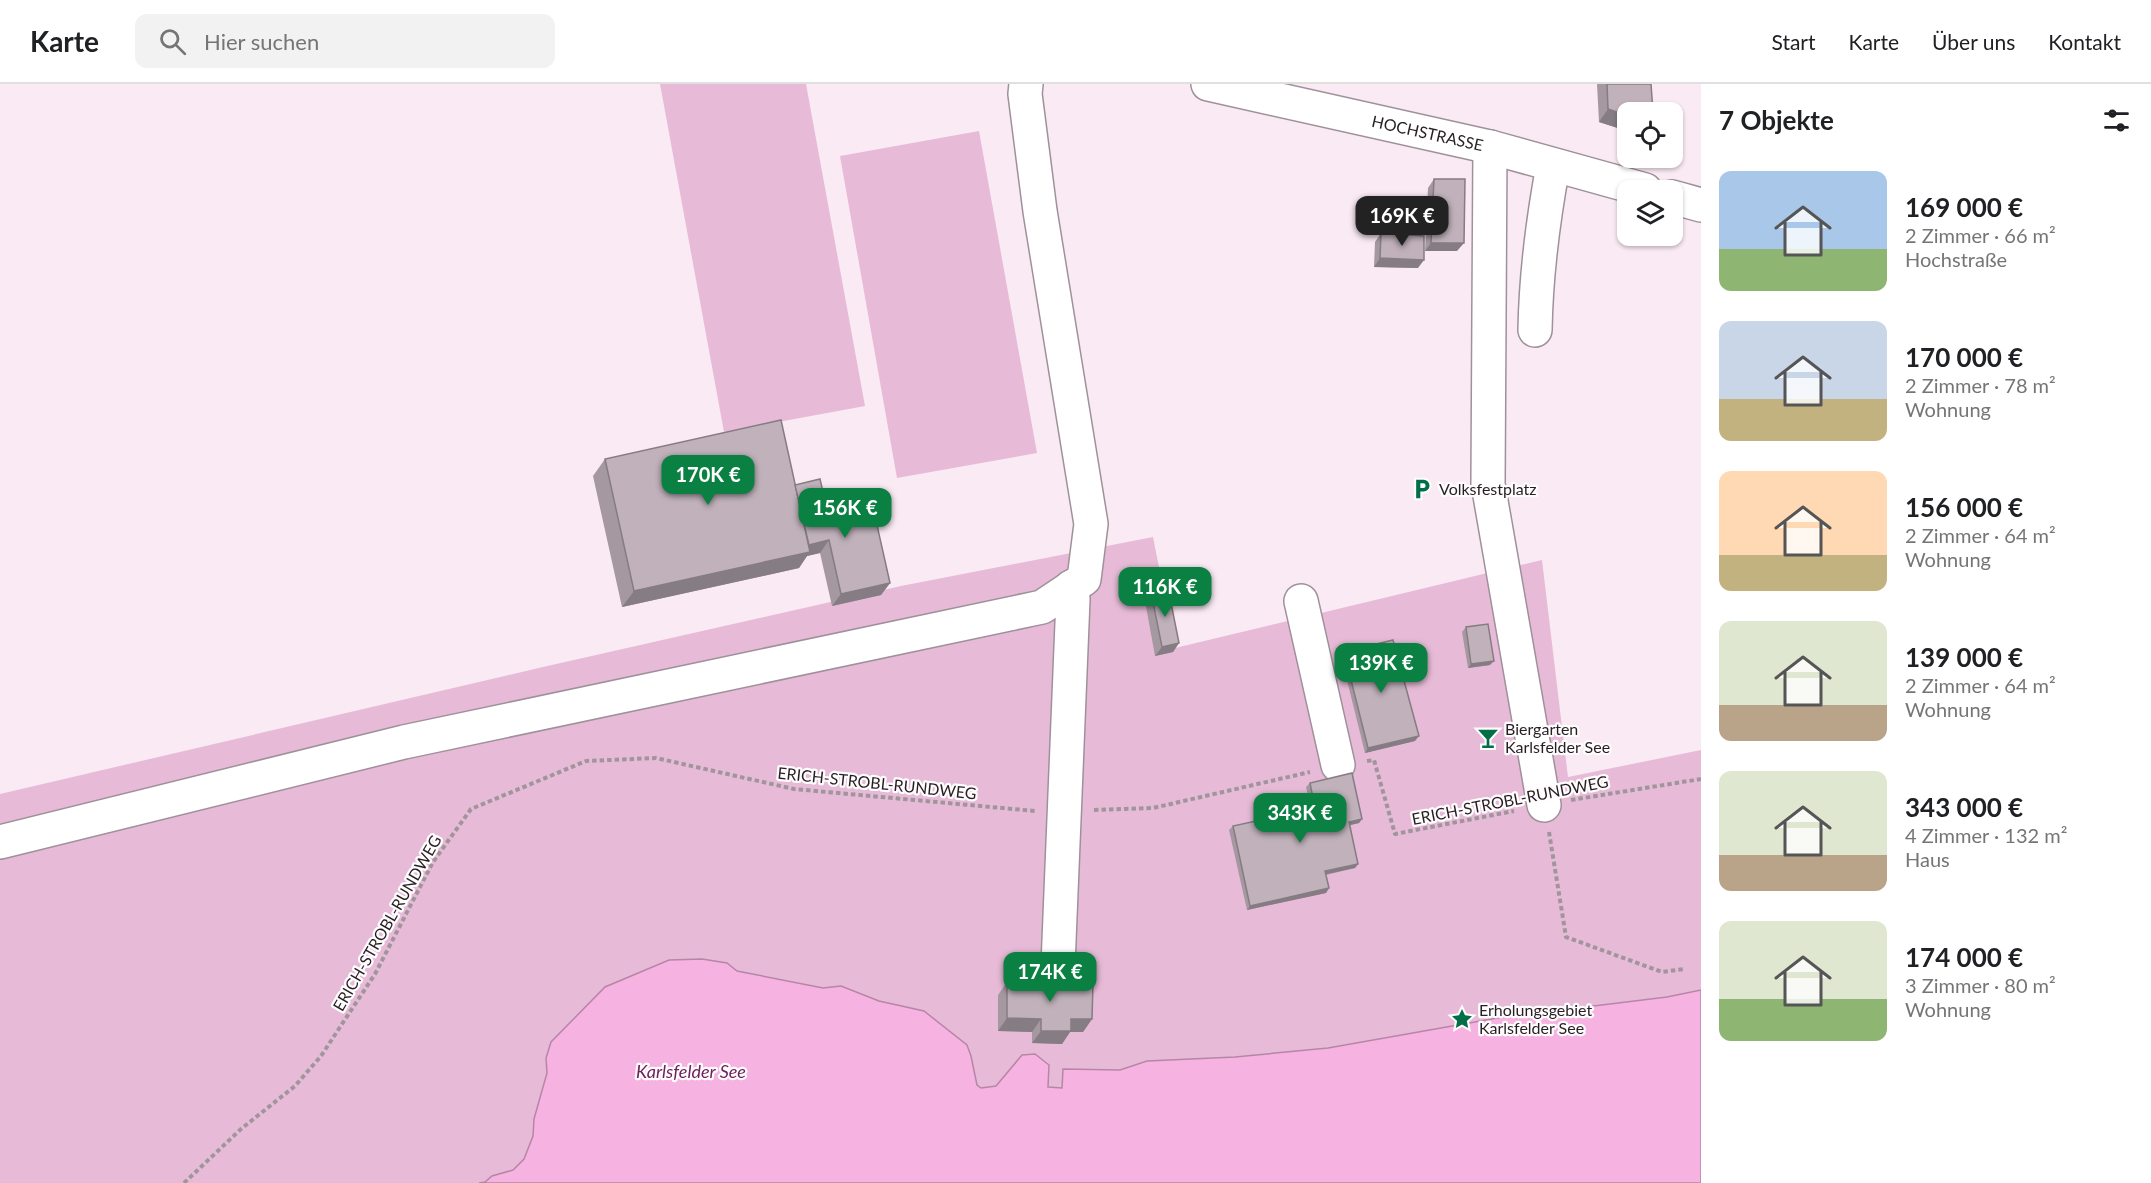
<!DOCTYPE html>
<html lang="de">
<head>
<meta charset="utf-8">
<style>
  :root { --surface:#fff; --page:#f2f2f2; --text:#202124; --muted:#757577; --line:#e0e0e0; --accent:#0b8043 }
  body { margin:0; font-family:Lato,sans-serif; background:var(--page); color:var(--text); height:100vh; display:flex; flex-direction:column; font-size:22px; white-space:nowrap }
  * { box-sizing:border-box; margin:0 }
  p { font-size:20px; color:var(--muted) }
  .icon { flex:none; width:33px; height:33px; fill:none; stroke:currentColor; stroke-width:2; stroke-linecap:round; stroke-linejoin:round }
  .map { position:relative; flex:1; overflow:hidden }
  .side { display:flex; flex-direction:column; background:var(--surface); width:450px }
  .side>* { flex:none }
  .controls { position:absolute; left:1617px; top:18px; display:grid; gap:12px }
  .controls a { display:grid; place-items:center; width:66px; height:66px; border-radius:12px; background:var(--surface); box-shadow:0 2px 4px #0004; font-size:30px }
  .price { position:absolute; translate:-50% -51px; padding:0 14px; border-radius:12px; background:var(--accent); color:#fff; font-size:20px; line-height:39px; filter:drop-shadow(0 2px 3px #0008) }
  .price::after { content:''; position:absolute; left:50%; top:36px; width:18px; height:14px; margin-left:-9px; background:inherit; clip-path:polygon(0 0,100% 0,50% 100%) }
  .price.selected { background:#222; color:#fff }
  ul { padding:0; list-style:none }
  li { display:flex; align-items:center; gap:18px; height:150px; padding:0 18px }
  li span { display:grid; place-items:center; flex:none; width:168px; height:120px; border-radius:12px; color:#555 }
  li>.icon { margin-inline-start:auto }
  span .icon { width:72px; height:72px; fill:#fffc; stroke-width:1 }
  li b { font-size:26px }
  h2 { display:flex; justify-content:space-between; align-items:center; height:72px; padding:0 18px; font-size:26px }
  header { display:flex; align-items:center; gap:36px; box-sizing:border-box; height:84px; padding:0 30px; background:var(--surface); border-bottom:2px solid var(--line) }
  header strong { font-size:28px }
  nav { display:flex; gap:33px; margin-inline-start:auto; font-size:21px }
  .search { width:420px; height:54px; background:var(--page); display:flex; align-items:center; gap:15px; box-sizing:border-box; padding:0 21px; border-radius:12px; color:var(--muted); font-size:22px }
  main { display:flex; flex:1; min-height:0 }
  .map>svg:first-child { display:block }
</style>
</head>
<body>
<header>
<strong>Karte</strong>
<div class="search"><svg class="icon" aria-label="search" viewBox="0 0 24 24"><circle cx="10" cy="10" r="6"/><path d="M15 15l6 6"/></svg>Hier suchen</div>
<nav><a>Start</a><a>Karte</a><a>Über uns</a><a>Kontakt</a></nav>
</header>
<main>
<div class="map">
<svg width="1701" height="1099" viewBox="0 0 1701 1099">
  <rect width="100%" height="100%" fill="#faeaf4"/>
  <g fill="#e7bbd7">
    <path d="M 660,0 L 806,0 L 865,322 L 724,348 Z"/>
    <path d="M 979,47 L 1037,369 L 897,394 L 840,72 Z"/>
    <path d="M 1153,453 L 1175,564 L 1542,476 L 1568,693 L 1701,666 L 1701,1099 L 0,1099 L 0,710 L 543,583 L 901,502 Z"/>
  </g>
  <path fill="#f6b2e0" stroke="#b786a7" stroke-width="1.5" d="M 702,875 L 727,879 L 737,887 L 823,904 L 841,902 L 879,917 L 924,927 L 967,961 L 971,972 L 977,1001 L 981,1004 L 996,1002 L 1022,971 L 1035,970 L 1049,981 L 1048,1003 L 1062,1004 L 1063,985 L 1120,986 L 1147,977 L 1235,973 L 1328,964 L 1503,933 L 1667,913 L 1701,906 L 1701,1099 L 479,1099 L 485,1098 L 492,1092 L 513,1086 L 524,1075 L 533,1052 L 534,1035 L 547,989 L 546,974 L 551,958 L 605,903 L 669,876 Z"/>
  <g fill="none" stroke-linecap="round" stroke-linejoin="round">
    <defs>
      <g id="minor">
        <path id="s1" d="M 1208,0 L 1490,63 L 1645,106"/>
        <path d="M 1490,63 L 1488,400 L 1544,721"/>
        <path d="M 1672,113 L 1701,121"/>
        <path d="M 1535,246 C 1536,190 1543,136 1553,82"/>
        <path d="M 1301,517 L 1338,681"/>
        <path d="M 0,758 L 404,658 L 1042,523 L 1084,495 L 1091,440 L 1040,127 L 1025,10 L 1026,0"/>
        <path d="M 1057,906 L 1073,515 L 1071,503"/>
      </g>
    </defs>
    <use href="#minor" stroke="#9f919a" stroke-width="36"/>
    <g stroke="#a1959c" stroke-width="4" stroke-dasharray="4.5 3" stroke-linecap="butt">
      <path d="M 1367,677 L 1374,676 L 1395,750 L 1514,727"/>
      <path d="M 1571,716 L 1701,695"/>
      <path d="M 1094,726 L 1153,724 L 1310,688"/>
      <path d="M 1549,748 L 1566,853 L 1662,888 L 1684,885"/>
      <path d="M 184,1099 L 241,1045 L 295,1002 L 321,972 L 375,890 L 433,778 L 471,725 L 586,677 L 656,674 L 794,705 L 1035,727"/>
    </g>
    <use href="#minor" stroke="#fff" stroke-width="33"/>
  </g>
  <g fill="#a598a1">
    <path d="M 1597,0 L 1651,0 L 1628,28 L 1628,46 L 1624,46 L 1599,38 Z"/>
    <path d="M 1434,95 L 1457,167 L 1425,167 L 1428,104 Z"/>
    <path d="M 1381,149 L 1418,184 L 1374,183 L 1375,158 Z"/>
    <path d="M 605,375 L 795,401 L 828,429 L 890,499 L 881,511 L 832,522 L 820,469 L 807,472 L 799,484 L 622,523 L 593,392 Z"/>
    <path d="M 1151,508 L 1179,559 L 1173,568 L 1155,572 L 1145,517 Z"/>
    <path d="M 1466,543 L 1490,581 L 1468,584 L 1462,548 Z"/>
    <path d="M 1344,568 L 1415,657 L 1365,669 L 1341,572 Z"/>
    <path d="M 1310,699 L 1362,735 L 1359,739 L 1350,741 L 1358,780 L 1355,784 L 1326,791 L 1329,804 L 1326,809 L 1247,826 L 1229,746 L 1233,742 L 1311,725 L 1306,703 Z"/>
    <path d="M 1007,898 L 1092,935 L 1083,948 L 1070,948 L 1062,960 L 1032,959 L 1032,948 L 998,947 L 998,911 Z"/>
  </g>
  <g fill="#867c83">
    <path d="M 1608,25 L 1628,32 L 1628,46 L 1624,46 L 1599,38 Z"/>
    <path d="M 1431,159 L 1464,159 L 1457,167 L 1425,167 Z"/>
    <path d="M 1380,174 L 1424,176 L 1418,184 L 1374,183 Z"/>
    <path d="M 829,456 L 820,469 L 807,472 L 799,484 L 622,523 L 634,507 L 805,462 Z"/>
    <path d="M 890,499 L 881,511 L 832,522 L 841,510 Z"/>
    <path d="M 1179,559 L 1173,568 L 1155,572 L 1162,563 Z"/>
    <path d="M 1494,577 L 1490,581 L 1468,584 L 1471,580 Z"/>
    <path d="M 1419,652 L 1415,657 L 1365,669 L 1368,664 Z"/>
    <path d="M 1362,735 L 1359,739 L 1346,742 L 1349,738 Z"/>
    <path d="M 1358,780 L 1355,784 L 1322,791 L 1325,787 Z"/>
    <path d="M 1329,804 L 1326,809 L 1247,826 L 1250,822 Z"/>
    <path d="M 1007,934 L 1041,935 L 1032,948 L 998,947 Z"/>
    <path d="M 1071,935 L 1092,935 L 1083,948 L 1070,948 L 1062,960 L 1032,959 L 1041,947 Z"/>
  </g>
  <g fill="#c0b1bb" stroke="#867c83" stroke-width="1.5">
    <path d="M 1607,0 L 1651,0 L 1653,28 L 1628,28 L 1628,32 L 1608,25 Z"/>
    <path d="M 1434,95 L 1465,95 L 1464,159 L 1431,159 Z"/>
    <path d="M 1381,149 L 1424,152 L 1424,176 L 1380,174 Z"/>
    <path d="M 781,336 L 810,468 L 634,507 L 605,375 Z"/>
    <path d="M 820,395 L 828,429 L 872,419 L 890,499 L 841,510 L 829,456 L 809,461 L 795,401 Z"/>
    <path d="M 1168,504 L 1179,559 L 1162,563 L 1151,508 Z"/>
    <path d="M 1488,540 L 1494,577 L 1471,580 L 1466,543 Z"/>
    <path d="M 1393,556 L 1419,652 L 1368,664 L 1344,568 Z"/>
    <path d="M 1352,689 L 1362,735 L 1349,738 L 1358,780 L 1325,787 L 1329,804 L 1250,822 L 1233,742 L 1315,724 L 1310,699 Z"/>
    <path d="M 1007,898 L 1093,899 L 1092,935 L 1071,935 L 1071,947 L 1041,947 L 1041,935 L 1007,934 Z"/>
  </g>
  <defs>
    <symbol id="parking-bare" viewBox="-9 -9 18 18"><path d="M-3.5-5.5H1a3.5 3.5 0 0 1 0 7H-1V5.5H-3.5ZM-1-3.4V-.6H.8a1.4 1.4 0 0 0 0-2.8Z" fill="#006e46" stroke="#fffcfe" stroke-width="2.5" paint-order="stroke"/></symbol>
    <symbol id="bar-bare" viewBox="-9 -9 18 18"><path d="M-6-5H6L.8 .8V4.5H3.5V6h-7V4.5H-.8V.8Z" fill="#006e46" stroke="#fffcfe" stroke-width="2.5" paint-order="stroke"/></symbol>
    <symbol id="sight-bare" viewBox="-9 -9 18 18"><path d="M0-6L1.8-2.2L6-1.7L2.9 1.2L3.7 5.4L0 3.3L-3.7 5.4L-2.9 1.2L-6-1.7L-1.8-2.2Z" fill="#006e46" stroke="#fffcfe" stroke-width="2.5" paint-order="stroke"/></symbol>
  </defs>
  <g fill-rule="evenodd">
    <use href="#parking-bare" x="1407" y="390" width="30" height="30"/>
    <use href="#bar-bare" x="1473" y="639" width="30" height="30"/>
    <use href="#sight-bare" x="1447" y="920" width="30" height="30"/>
  </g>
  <g text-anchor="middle" stroke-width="4.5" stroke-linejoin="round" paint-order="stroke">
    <g font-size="16" fill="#251f22" stroke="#fffcfe">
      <text dy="6" stroke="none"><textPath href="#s1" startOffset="225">HOCHSTRASSE</textPath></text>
      <text transform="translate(877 699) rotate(6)" y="6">ERICH-STROBL-RUNDWEG</text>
      <text transform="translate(1510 716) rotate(-11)" y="6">ERICH-STROBL-RUNDWEG</text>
      <text transform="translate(387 839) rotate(-60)" y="6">ERICH-STROBL-RUNDWEG</text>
    </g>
    <g font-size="16" fill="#251f22" stroke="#fffcfe" text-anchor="start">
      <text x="1439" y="411">Volksfestplatz</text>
      <text x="1505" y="651">Biergarten<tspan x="1505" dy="18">Karlsfelder See</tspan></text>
      <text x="1479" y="932">Erholungsgebiet<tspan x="1479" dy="18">Karlsfelder See</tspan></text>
    </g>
    <g font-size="18" font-style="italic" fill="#6e215b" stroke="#fffcfe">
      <text x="691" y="994">Karlsfelder See</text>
    </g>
  </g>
</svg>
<div class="controls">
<a><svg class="icon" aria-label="locate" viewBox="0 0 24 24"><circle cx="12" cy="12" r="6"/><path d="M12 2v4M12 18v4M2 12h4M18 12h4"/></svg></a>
<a><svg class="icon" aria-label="layers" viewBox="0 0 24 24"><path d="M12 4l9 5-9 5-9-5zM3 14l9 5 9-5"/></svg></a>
</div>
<b class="price selected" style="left:1402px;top:163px">169K €</b>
<b class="price" style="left:708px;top:422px">170K €</b>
<b class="price" style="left:845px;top:455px">156K €</b>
<b class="price" style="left:1165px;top:534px">116K €</b>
<b class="price" style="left:1381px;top:610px">139K €</b>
<b class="price" style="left:1300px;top:760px">343K €</b>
<b class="price" style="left:1050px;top:919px">174K €</b>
</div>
<section class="side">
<h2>7 Objekte<svg class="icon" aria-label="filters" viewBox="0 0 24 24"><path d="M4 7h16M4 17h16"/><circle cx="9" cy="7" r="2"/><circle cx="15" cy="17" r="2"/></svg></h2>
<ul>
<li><span style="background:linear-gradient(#a9c7e8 65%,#8fb573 0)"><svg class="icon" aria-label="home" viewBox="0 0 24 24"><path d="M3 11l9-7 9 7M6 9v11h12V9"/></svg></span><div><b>169 000 €</b><p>2 Zimmer · 66 m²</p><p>Hochstraße</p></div></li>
<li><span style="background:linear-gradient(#c9d6e8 65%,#c2b280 0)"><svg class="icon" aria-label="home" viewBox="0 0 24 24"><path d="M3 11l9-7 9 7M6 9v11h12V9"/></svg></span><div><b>170 000 €</b><p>2 Zimmer · 78 m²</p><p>Wohnung</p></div></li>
<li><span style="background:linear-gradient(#ffd9b3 70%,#c2b280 0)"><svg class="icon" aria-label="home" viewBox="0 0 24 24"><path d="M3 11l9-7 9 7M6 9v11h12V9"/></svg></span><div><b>156 000 €</b><p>2 Zimmer · 64 m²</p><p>Wohnung</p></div></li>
<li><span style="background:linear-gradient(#dfe7d0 70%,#b9a48a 0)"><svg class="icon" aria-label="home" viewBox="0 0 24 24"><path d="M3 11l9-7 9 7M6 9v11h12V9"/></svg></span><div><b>139 000 €</b><p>2 Zimmer · 64 m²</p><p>Wohnung</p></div></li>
<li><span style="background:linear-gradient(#dfe7d0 70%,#b9a48a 0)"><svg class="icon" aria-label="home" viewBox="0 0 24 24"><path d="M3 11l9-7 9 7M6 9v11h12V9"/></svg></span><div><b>343 000 €</b><p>4 Zimmer · 132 m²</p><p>Haus</p></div></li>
<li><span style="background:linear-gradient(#dfe7d0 65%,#8fb573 0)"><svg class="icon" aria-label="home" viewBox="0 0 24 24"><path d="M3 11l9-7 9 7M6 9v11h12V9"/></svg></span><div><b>174 000 €</b><p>3 Zimmer · 80 m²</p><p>Wohnung</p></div></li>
</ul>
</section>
</main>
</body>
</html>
